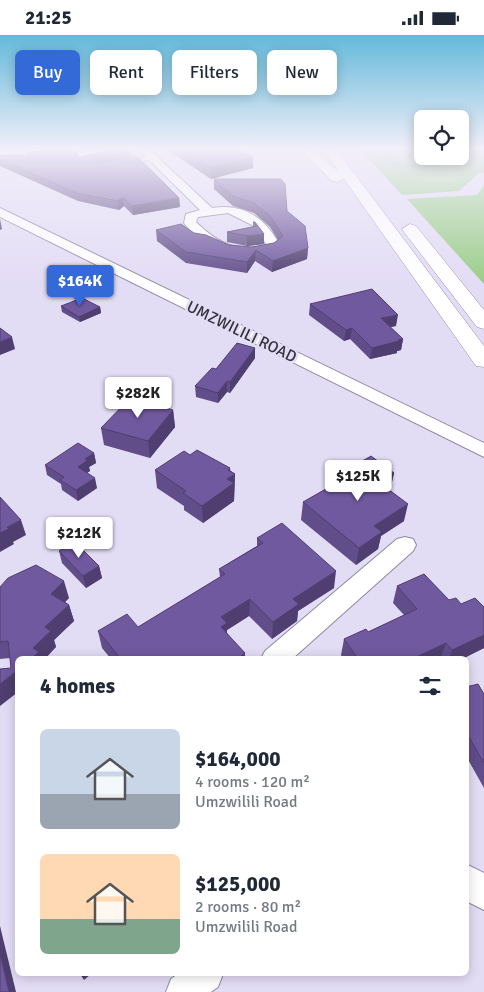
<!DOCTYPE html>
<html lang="en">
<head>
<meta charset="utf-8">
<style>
  :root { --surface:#fff; --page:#f6f6f7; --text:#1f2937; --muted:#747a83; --accent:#336ad8 }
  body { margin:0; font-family:Signika,sans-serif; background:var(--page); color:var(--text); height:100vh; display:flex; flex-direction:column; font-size:19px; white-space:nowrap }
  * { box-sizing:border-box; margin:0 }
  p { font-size:16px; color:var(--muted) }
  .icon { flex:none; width:28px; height:28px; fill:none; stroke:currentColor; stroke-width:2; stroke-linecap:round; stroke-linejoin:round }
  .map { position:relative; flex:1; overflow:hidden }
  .details { position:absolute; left:15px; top:621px; width:454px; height:320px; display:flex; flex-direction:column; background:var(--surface); border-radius:8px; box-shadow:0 2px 12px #0003 }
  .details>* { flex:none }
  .banner { position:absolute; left:15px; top:15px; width:455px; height:45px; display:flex; gap:10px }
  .fabs { position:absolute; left:414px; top:75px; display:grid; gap:10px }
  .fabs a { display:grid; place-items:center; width:55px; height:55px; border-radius:8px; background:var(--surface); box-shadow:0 2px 12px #0003; font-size:25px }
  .price { position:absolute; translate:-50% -42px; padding:0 11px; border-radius:5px; background:#fff; color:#222; font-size:16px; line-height:32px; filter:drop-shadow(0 1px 2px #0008) }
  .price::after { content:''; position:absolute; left:50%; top:30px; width:15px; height:11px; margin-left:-8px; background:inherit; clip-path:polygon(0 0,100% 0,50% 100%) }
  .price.active { background:var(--accent); color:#fff }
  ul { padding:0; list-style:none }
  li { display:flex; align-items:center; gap:15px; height:125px; padding:0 25px }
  li span { display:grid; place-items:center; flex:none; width:140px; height:100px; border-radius:8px; color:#555 }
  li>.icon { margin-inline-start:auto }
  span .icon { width:60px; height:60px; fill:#fffc; stroke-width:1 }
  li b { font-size:21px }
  h2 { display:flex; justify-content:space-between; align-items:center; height:60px; padding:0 25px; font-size:21px }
  .tag { padding:0 18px; border-radius:8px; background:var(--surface); box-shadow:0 2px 12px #0003; font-size:18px; line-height:45px }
  .tag.active { background:var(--accent); color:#fff }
  .status { display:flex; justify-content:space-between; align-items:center; height:35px; padding:0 25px; background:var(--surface); direction:ltr }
  .status svg { height:14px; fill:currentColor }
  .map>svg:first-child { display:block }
</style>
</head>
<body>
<div class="status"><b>21:25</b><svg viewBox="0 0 49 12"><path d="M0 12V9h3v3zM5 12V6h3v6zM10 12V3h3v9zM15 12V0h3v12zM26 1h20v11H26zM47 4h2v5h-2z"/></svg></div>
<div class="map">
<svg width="484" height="957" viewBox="0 0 484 957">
  <rect width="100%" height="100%" fill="#e3dcf5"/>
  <g fill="#9acd88">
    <path d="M 362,114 L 422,114 L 422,121 L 460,121 L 460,114 L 484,114 L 484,138 L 479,138 L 459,156 L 402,160 L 366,121 Z"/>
    <path d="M 484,150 L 484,249 L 407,164 L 477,160 Z"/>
  </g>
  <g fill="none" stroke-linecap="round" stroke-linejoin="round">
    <defs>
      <path id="lane" d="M 152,121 L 154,124 L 127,129 L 124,127 Z"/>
      <g id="street">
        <path d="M 138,114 L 149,114 L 212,173 C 244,168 266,183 281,212 C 277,217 269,219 263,220 C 233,226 202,212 184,188 L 186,179 L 200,175 ZM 228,178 L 252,190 L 267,210 C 239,220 215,206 196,187 L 198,182 Z"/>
        <path d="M 0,173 L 484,408 L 484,422 L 0,182 Z"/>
        <path d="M 405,502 L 413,504 L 416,510 L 413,516 L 292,624 L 261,624 L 265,616 L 397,504 Z"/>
        <path d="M 466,829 L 484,838 L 484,875 L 466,866 Z"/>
        <path d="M 178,939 L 223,939 L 218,952 L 211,957 L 166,957 L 171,944 Z"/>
      </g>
      <path id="secondary" d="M 118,114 C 111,124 18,123 0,123 L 0,115 Z"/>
      <g id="highway">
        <path d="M 300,114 L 313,114 L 339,137 L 323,114 L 336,114 L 484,311 L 484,332 L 476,331 L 344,144 L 337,147 L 332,146 Z"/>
        <path d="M 410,189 L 416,191 L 484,275 L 484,294 L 477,292 L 404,197 L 402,194 Z"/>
      </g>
    </defs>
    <use href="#lane" stroke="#8f89a0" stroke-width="2"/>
    <use href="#street" stroke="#8f89a0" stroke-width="2"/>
    <use href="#secondary" stroke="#8f89a0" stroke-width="1"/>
    <use href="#highway" stroke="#8f89a0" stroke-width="1"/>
    <path stroke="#9e98ab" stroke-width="2" stroke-dasharray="2 2" stroke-linecap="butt" d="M 382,114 L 392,128 L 411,131 L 471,127 L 476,121 L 460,117"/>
    <use href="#lane" fill="#fff" fill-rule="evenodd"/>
    <use href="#street" fill="#fff" fill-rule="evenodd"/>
    <use href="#secondary" fill="#fff" fill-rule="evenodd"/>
    <use href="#highway" fill="#fff" fill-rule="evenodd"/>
  </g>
  <g fill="#614d89">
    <path d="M 166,114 L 235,114 L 253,133 L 211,144 Z"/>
    <path d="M 0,120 L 78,122 L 132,122 L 179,163 L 180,172 L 133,180 L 124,171 L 119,175 L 78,166 L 0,131 Z"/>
    <path d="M 214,144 L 287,176 L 308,213 L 307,224 L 272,237 L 255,226 L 247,238 L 186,228 L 157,206 L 156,195 L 194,198 L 229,210 L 252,212 L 274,208 L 278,205 L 270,192 L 254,178 L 233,171 L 214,154 Z"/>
    <path d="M 253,187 L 264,199 L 264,209 L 247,211 L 227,207 L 227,197 L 253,192 Z"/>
    <path d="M 310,269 L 396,291 L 390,292 L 403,304 L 401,315 L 397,316 L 397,318 L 370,324 L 350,304 L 344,306 L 309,280 Z"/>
    <path d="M 61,271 L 100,272 L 101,278 L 80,287 L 62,277 Z"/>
    <path d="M 255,313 L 255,323 L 230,358 L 227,357 L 218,368 L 196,362 L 195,351 L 216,334 Z"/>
    <path d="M 173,375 L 175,392 L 150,423 L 104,410 L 101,393 Z"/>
    <path d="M 94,418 L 96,428 L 89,432 L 90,436 L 87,438 L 97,453 L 78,466 L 62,455 L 61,449 L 47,440 L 45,430 Z"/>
    <path d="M 190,420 L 231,436 L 235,439 L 234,466 L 203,488 L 184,475 L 184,471 L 157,453 L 155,435 Z"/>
    <path d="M 394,438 L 390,455 L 389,455 L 404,486 L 381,501 L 378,514 L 356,530 L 301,485 L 303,467 L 334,449 L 335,442 Z"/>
    <path d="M 257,503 L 334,553 L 298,576 L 297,586 L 272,604 L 249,581 L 227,595 L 227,598 L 245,624 L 111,624 L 102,613 L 98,596 L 138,592 L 220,542 L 219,534 L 257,511 Z"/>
    <path d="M 59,516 L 99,531 L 102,543 L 86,553 L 62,528 Z"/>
    <path d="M 397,551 L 461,569 L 484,572 L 484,613 L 462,624 L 343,624 L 341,620 L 344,604 L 368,597 L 404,580 L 393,568 Z"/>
    <path d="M 0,552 L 69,563 L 65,567 L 69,570 L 74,586 L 54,605 L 56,612 L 11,633 L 10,623 L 0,624 Z"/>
    <path d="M 466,652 L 484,659 L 484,753 L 466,721 Z"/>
  </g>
  <g fill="#4f3e6f">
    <path d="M 77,115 L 78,123 L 74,123 Z"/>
    <path d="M 131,115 L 132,123 L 96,132 L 95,124 L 96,122 Z"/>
    <path d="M 253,122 L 253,133 L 211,144 L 211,133 Z"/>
    <path d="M 123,162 L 124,171 L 119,175 L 118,166 Z"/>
    <path d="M 179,163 L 180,172 L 133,180 L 132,171 Z"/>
    <path d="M 0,184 L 2,194 L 0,195 Z"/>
    <path d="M 264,199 L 264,209 L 247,211 L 247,201 Z"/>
    <path d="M 308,213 L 307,224 L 272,237 L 273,226 Z"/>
    <path d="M 256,215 L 255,226 L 247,238 L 247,227 Z"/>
    <path d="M 100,272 L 101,278 L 80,287 L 79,282 Z"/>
    <path d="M 398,280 L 396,291 L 379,294 L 381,283 Z"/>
    <path d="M 352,293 L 350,304 L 344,306 L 346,295 Z"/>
    <path d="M 12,302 L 15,314 L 0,320 L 0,307 Z"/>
    <path d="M 403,304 L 401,315 L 397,316 L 397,318 L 370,324 L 372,313 Z"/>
    <path d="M 255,313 L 255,323 L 230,358 L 230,347 Z"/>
    <path d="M 227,346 L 227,357 L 218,368 L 218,358 Z"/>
    <path d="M 173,375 L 175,392 L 150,423 L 148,406 Z"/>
    <path d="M 94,418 L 96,428 L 89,432 L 90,436 L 80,442 L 78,432 L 85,424 Z"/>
    <path d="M 230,433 L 231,442 L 235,439 L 234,466 L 203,488 L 202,471 L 228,435 Z"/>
    <path d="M 394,438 L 390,455 L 382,460 L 383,444 Z"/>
    <path d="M 95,443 L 97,453 L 78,466 L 76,455 Z"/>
    <path d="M 408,469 L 404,486 L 381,501 L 378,514 L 356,530 L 359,513 L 374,491 Z"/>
    <path d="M 21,485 L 26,500 L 13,507 L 14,509 L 0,517 L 0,498 L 7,492 Z"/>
    <path d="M 99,531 L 102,543 L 86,553 L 83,541 Z"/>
    <path d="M 336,536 L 334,553 L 298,576 L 297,586 L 272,604 L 273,587 L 293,564 Z"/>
    <path d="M 64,546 L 69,563 L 56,576 L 51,559 Z"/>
    <path d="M 250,564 L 249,581 L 227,595 L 227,605 L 221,608 L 221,582 Z"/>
    <path d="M 69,570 L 74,586 L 54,605 L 56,612 L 45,624 L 31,624 L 33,613 L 45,592 Z"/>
    <path d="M 484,600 L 484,613 L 462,624 L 449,624 L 452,615 Z"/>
    <path d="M 446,608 L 440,624 L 412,624 Z"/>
    <path d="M 245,618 L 245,624 L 237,624 Z"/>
    <path d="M 18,635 L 18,657 L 0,671 L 0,649 Z"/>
    <path d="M 0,891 L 16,957 L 9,957 L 0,919 Z"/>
    <path d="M 80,939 L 91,939 L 84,945 Z"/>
  </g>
  <g fill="#71599f" stroke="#4f3e6f">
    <path d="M 119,114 L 130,114 L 131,115 L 96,122 L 95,124 L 100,128 L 137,121 L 179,163 L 132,171 L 123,162 L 118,166 L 76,158 L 0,124 L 0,120 L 26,120 L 27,117 L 77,115 L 74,123 Z"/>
    <path d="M 181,114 L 235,114 L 253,122 L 211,133 Z"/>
    <path d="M 214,144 L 281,144 L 285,149 L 287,176 L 305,191 L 308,213 L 273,226 L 256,215 L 247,227 L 186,217 L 156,195 L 181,189 L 194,198 L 206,200 L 229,210 L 252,212 L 274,208 L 283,201 L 270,181 L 254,168 L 233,161 Z"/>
    <path d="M 253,187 L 255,187 L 264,199 L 247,201 L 227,197 L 257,191 Z"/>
    <path d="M 372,254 L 398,280 L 381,283 L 403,304 L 398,305 L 399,306 L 372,313 L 352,293 L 346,295 L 310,269 Z"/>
    <path d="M 82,263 L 100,272 L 79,282 L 61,271 Z"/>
    <path d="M 0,293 L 12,302 L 0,307 Z"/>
    <path d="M 237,308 L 255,313 L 230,347 L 227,346 L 218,358 L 195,351 L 212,333 L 216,334 Z"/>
    <path d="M 131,362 L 173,375 L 148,406 L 101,393 Z"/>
    <path d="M 78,408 L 94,418 L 85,424 L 88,425 L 78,432 L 95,443 L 76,455 L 60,445 L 64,442 L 45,430 Z"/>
    <path d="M 197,415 L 230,433 L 228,435 L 235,439 L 227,444 L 234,448 L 202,471 L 183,458 L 186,456 L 155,435 L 184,416 L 190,420 Z"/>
    <path d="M 371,421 L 394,438 L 383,444 L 389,448 L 384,451 L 408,469 L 374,491 L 382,497 L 359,513 L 303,467 L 340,446 L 335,442 Z"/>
    <path d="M 0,462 L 21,485 L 7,492 L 9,494 L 0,498 Z"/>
    <path d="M 282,488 L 336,536 L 293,564 L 299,569 L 273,587 L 250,564 L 221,582 L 227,588 L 221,592 L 245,618 L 237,624 L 121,624 L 98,596 L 127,579 L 138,592 L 225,539 L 219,534 L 263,508 L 257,503 Z"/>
    <path d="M 74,506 L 99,531 L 83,541 L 59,516 Z"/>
    <path d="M 36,530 L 64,546 L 51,559 L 69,570 L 45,592 L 51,596 L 33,613 L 39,617 L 31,624 L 18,624 L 18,635 L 0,649 L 0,634 L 11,633 L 8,606 L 0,607 L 0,552 L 8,543 Z"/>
    <path d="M 424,539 L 449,565 L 456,563 L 461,569 L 475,563 L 484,572 L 484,600 L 452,615 L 446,608 L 412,624 L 358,624 L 344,604 L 366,594 L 368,597 L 417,574 L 397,551 Z"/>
    <path d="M 478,649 L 484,659 L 484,728 L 466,697 L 466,652 Z"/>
    <path d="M 0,919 L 9,957 L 0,957 Z"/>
  </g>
  <linearGradient id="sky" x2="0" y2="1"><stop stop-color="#63b9da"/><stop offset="0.46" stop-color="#f2effa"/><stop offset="1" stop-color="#f2effa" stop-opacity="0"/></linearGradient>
  <rect width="484" height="248" fill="url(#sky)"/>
  <g text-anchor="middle" stroke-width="5" stroke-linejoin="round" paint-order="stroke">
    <g font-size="16" fill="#34313b" stroke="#e3dcf5">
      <text transform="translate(242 296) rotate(26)" y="6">UMZWILILI ROAD</text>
    </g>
  </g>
</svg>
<div class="fabs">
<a><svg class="icon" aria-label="locate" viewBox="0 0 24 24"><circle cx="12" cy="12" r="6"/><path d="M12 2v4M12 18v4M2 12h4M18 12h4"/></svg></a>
</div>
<b class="price active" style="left:80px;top:272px">$164K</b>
<b class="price" style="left:138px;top:384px">$282K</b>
<b class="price" style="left:358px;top:467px">$125K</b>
<b class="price" style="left:79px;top:524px">$212K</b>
<div class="banner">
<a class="tag active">Buy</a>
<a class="tag">Rent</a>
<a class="tag">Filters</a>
<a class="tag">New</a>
</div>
<section class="details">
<h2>4 homes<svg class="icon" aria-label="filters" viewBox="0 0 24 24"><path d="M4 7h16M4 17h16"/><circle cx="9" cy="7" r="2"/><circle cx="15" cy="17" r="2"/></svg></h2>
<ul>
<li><span style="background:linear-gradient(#c9d6e8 65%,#9aa5b1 0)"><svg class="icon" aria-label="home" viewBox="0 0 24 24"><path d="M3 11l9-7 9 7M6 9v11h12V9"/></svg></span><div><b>$164,000</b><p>4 rooms · 120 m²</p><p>Umzwilili Road</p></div></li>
<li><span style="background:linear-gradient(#ffd9b3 65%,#7fa58c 0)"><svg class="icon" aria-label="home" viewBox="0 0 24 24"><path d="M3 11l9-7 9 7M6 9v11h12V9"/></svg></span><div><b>$125,000</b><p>2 rooms · 80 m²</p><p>Umzwilili Road</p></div></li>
</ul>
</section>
</div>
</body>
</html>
